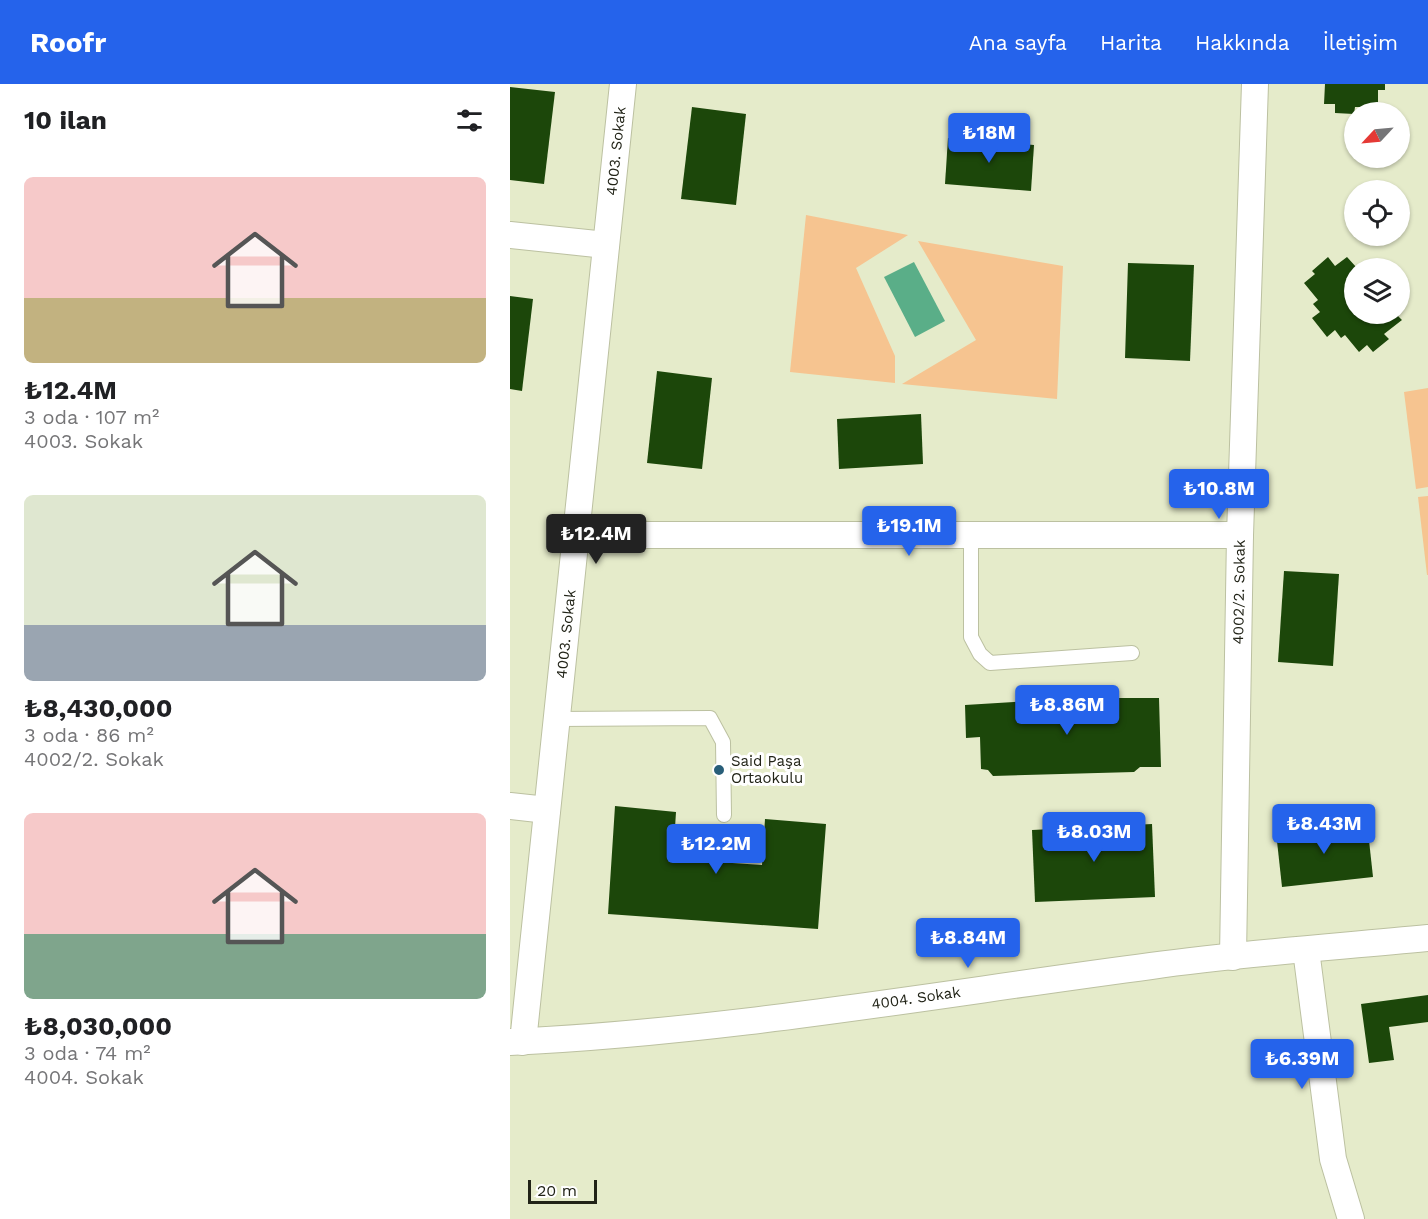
<!DOCTYPE html>
<html lang="tr">
<head>
<meta charset="utf-8">
<style>
  :root { --surface:#fff; --page:#f6f6f6; --text:#202124; --muted:#757577; --accent:#2563eb }
  body { margin:0; font-family:"Work Sans",sans-serif; background:var(--page); color:var(--text); height:100vh; display:flex; flex-direction:column; font-size:22px; white-space:nowrap }
  * { box-sizing:border-box; margin:0 }
  p { font-size:20px; color:var(--muted) }
  .icon { flex:none; width:33px; height:33px; fill:none; stroke:currentColor; stroke-width:2; stroke-linecap:round; stroke-linejoin:round }
  .map { position:relative; flex:1; overflow:hidden }
  .side { display:flex; flex-direction:column; background:var(--surface); width:510px }
  .side>* { flex:none }
  .needle { width:39px; rotate:244deg }
  .buttons { position:absolute; left:834px; top:18px; display:grid; gap:12px }
  .buttons a { display:grid; place-items:center; width:66px; height:66px; border-radius:50%; background:var(--surface); box-shadow:0 2px 4px #0004; font-size:30px }
  .scale { position:absolute; left:18px; bottom:15px; width:69px; box-sizing:border-box; padding-left:6px; border:3px solid #212317; border-top:0; font-size:16px; line-height:21px; white-space:nowrap; color:#212317; -webkit-text-stroke:4px #fff; paint-order:stroke }
  .price { position:absolute; translate:-50% -51px; padding:0 14px; border-radius:6px; background:var(--accent); color:#fff; font-size:20px; line-height:39px; filter:drop-shadow(0 2px 3px #0008) }
  .price::after { content:''; position:absolute; left:50%; top:36px; width:18px; height:14px; margin-left:-9px; background:inherit; clip-path:polygon(0 0,100% 0,50% 100%) }
  .price.selected { background:#222; color:#fff }
  ul { padding:0; list-style:none }
  li { display:grid; align-content:center; gap:12px; height:318px; padding:0 24px }
  li span { display:grid; place-items:center; height:186px; border-radius:9px; color:#555 }
  li>.icon { margin-inline-start:auto }
  span .icon { width:108px; height:108px; fill:#fffc; stroke-width:1 }
  li b { font-size:26px }
  h2 { display:flex; justify-content:space-between; align-items:center; height:72px; padding:0 24px; font-size:26px }
  header { display:flex; align-items:center; gap:36px; box-sizing:border-box; height:84px; padding:0 30px; background:var(--accent); color:#fff }
  header strong { font-size:28px }
  nav { display:flex; gap:33px; margin-inline-start:auto; font-size:21px }
  main { display:flex; flex:1; min-height:0 }
  .map>svg:first-child { display:block }
</style>
</head>
<body>
<header>
<strong>Roofr</strong>
<nav><a>Ana sayfa</a><a>Harita</a><a>Hakkında</a><a>İletişim</a></nav>
</header>
<main>
<section class="side">
<h2>10 ilan<svg class="icon" aria-label="filters" viewBox="0 0 24 24"><path d="M4 7h16M4 17h16"/><circle cx="9" cy="7" r="2"/><circle cx="15" cy="17" r="2"/></svg></h2>
<ul>
<li><span style="background:linear-gradient(#f6c9c9 65%,#c2b280 0)"><svg class="icon" aria-label="home" viewBox="0 0 24 24"><path d="M3 11l9-7 9 7M6 9v11h12V9"/></svg></span><div><b>₺12.4M</b><p>3 oda · 107 m²</p><p>4003. Sokak</p></div></li>
<li><span style="background:linear-gradient(#dfe7d0 70%,#9aa5b1 0)"><svg class="icon" aria-label="home" viewBox="0 0 24 24"><path d="M3 11l9-7 9 7M6 9v11h12V9"/></svg></span><div><b>₺8,430,000</b><p>3 oda · 86 m²</p><p>4002/2. Sokak</p></div></li>
<li><span style="background:linear-gradient(#f6c9c9 65%,#7fa58c 0)"><svg class="icon" aria-label="home" viewBox="0 0 24 24"><path d="M3 11l9-7 9 7M6 9v11h12V9"/></svg></span><div><b>₺8,030,000</b><p>3 oda · 74 m²</p><p>4004. Sokak</p></div></li>
</ul>
</section>
<div class="map">
<svg width="918" height="1135" viewBox="0 0 918 1135">
  <rect width="100%" height="100%" fill="#e5ebca"/>
  <g fill="#f6c490">
    <path d="M 296,131 L 398,151 L 346,184 L 385,272 L 385,299 L 280,288 Z"/>
    <path d="M 408,157 L 553,182 L 547,315 L 392,300 L 466,256 Z"/>
    <path d="M 918,304 L 918,403 L 906,405 L 894,308 Z"/>
    <path d="M 918,412 L 918,491 L 917,491 L 908,413 Z"/>
  </g>
  <path fill="#5aae88" d="M 404,178 L 435,237 L 405,253 L 374,193 Z"/>
  <g fill="#1c470a">
    <path d="M 815,0 L 875,0 L 875,6 L 868,6 L 868,23 L 845,23 L 844,30 L 825,29 L 825,20 L 814,20 Z"/>
    <path d="M 0,3 L 45,8 L 34,100 L 0,96 Z"/>
    <path d="M 182,23 L 236,30 L 226,121 L 171,115 Z"/>
    <path d="M 438,54 L 524,61 L 521,107 L 435,100 Z"/>
    <path d="M 818,173 L 825,182 L 837,173 L 847,184 L 844,184 L 844,230 L 886,230 L 892,236 L 874,250 L 879,255 L 863,268 L 857,261 L 849,268 L 835,251 L 831,254 L 825,246 L 817,253 L 802,234 L 810,228 L 803,220 L 808,216 L 794,199 L 805,190 L 802,187 Z"/>
    <path d="M 618,179 L 684,181 L 680,277 L 615,274 Z"/>
    <path d="M 0,212 L 23,215 L 12,307 L 0,305 Z"/>
    <path d="M 147,287 L 202,294 L 192,385 L 137,379 Z"/>
    <path d="M 411,330 L 413,380 L 329,385 L 327,335 Z"/>
    <path d="M 774,487 L 829,490 L 823,582 L 768,578 Z"/>
    <path d="M 570,614 L 649,614 L 651,683 L 630,683 L 624,688 L 483,692 L 478,686 L 471,685 L 470,653 L 456,654 L 455,621 L 535,616 L 535,623 L 569,623 Z"/>
    <path d="M 105,722 L 166,728 L 163,775 L 252,781 L 255,735 L 316,740 L 308,845 L 98,830 Z"/>
    <path d="M 857,738 L 863,793 L 772,803 L 766,748 Z"/>
    <path d="M 642,740 L 645,813 L 525,818 L 522,746 Z"/>
    <path d="M 918,911 L 918,938 L 879,943 L 884,976 L 859,979 L 851,920 Z"/>
  </g>
  <g fill="none" stroke-linecap="round" stroke-linejoin="round">
    <defs>
      <g id="service">
        <path d="M 461,451 L 461,553 L 470,570 L 480,579 L 622,569"/>
        <path d="M 47,635 L 200,634 L 213,658 L 214,731"/>
      </g>
      <g id="minor">
        <path d="M 0,151 L 96,161"/>
        <path d="M 67,451 L 730,451"/>
        <path d="M 0,722 L 37,726"/>
        <path d="M 796,866 L 823,1075 L 841,1135"/>
        <path d="M 723,873 L 730,451 L 745,0"/>
        <path d="M 0,958 C 215,948 428,910 641,882 C 733,869 826,863 918,854"/>
        <path d="M 13,958 L 113,0"/>
      </g>
    </defs>
    <use href="#service" stroke="#bcc1a1" stroke-width="16"/>
    <use href="#minor" stroke="#bcc1a1" stroke-width="28"/>
    <use href="#service" stroke="#fff" stroke-width="14"/>
    <use href="#minor" stroke="#fff" stroke-width="26"/>
  </g>
  <circle fill="#285e79" stroke="#fff" stroke-width="2" cx="209" cy="686" r="6"/>
  <g text-anchor="middle" stroke-width="6" stroke-linejoin="round" paint-order="stroke">
    <g font-size="15" fill="#212317" stroke="#fff">
      <text transform="translate(106 67) rotate(-84)" y="5">4003. Sokak</text>
      <text transform="translate(729 508) rotate(-89)" y="5">4002/2. Sokak</text>
      <text transform="translate(56 550) rotate(-84)" y="5">4003. Sokak</text>
      <text transform="translate(406 914) rotate(-8)" y="5">4004. Sokak</text>
    </g>
    <g font-size="15" fill="#212317" stroke="#fff" text-anchor="start">
      <text x="221" y="682">Said Paşa<tspan x="221" dy="17">Ortaokulu</tspan></text>
    </g>
  </g>
</svg>
<div class="buttons">
<a><svg class="needle" viewBox="-14 -14 28 28"><path d="M0-13l5 13h-10z" fill="#e53935"/><path d="M0 13l5-13h-10z" fill="#757577"/></svg></a>
<a><svg class="icon" aria-label="locate" viewBox="0 0 24 24"><circle cx="12" cy="12" r="6"/><path d="M12 2v4M12 18v4M2 12h4M18 12h4"/></svg></a>
<a><svg class="icon" aria-label="layers" viewBox="0 0 24 24"><path d="M12 4l9 5-9 5-9-5zM3 14l9 5 9-5"/></svg></a>
</div>
<div class="scale">20 m</div>
<b class="price" style="left:479px;top:80px">₺18M</b>
<b class="price" style="left:709px;top:436px">₺10.8M</b>
<b class="price" style="left:399px;top:473px">₺19.1M</b>
<b class="price selected" style="left:86px;top:481px">₺12.4M</b>
<b class="price" style="left:557px;top:652px">₺8.86M</b>
<b class="price" style="left:814px;top:771px">₺8.43M</b>
<b class="price" style="left:584px;top:779px">₺8.03M</b>
<b class="price" style="left:206px;top:791px">₺12.2M</b>
<b class="price" style="left:458px;top:885px">₺8.84M</b>
<b class="price" style="left:792px;top:1006px">₺6.39M</b>
</div>
</main>
</body>
</html>
